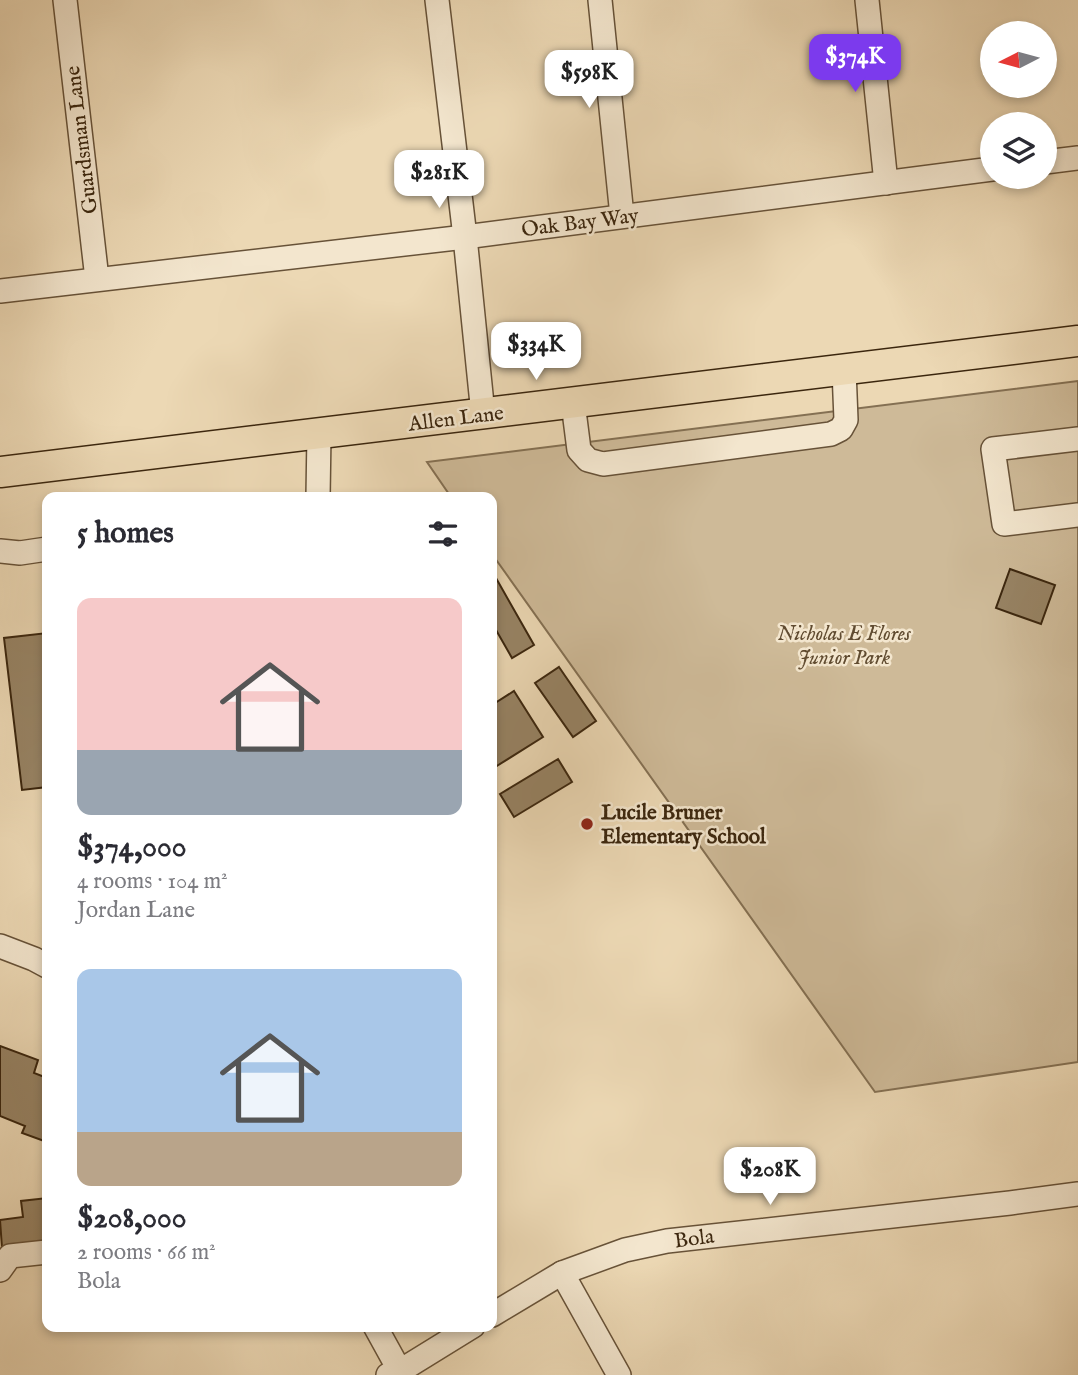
<!DOCTYPE html>
<html lang="en">
<head>
<meta charset="utf-8">
<style>
  :root { --surface:#fff; --page:#f2f2f3; --text:#2b2b33; --muted:#7c7c81; --accent:#7c3aed }
  body { margin:0; font-family:"IM FELL English",serif; background:var(--page); color:var(--text); height:100vh; display:flex; flex-direction:column; font-size:26px; white-space:nowrap }
  * { box-sizing:border-box; margin:0 }
  p { font-size:23px; color:var(--muted) }
  .icon { flex:none; width:38px; height:38px; fill:none; stroke:currentColor; stroke-width:2; stroke-linecap:round; stroke-linejoin:round }
  .map { position:relative; flex:1; overflow:hidden }
  .panel { position:absolute; left:42px; top:492px; width:455px; height:840px; display:flex; flex-direction:column; background:var(--surface); border-radius:14px; box-shadow:0 4px 10px #0003 }
  .panel>* { flex:none }
  .needle { width:46px; rotate:264deg }
  .buttons { position:absolute; left:980px; top:21px; display:grid; gap:14px }
  .buttons a { display:grid; place-items:center; width:77px; height:77px; border-radius:50%; background:var(--surface); box-shadow:0 4px 10px #0003; font-size:35px }
  .price { position:absolute; translate:-50% -60px; padding:0 16px; border-radius:14px; background:#fff; color:#222; font-size:23px; line-height:46px; filter:drop-shadow(0 2px 4px #0008) }
  .price::after { content:''; position:absolute; left:50%; top:42px; width:21px; height:16px; margin-left:-10px; background:inherit; clip-path:polygon(0 0,100% 0,50% 100%) }
  .price.current { background:var(--accent); color:#fff }
  ul { padding:0; list-style:none }
  li { display:grid; align-content:center; gap:14px; height:371px; padding:0 35px }
  li span { display:grid; place-items:center; height:217px; border-radius:14px; color:#555 }
  li>.icon { margin-inline-start:auto }
  span .icon { width:126px; height:126px; fill:#fffc; stroke-width:1 }
  li b { font-size:30px }
  h2 { display:flex; justify-content:space-between; align-items:center; height:84px; padding:0 35px; font-size:30px }
  .map>svg:first-child { display:block }
</style>
</head>
<body>
<div class="map">
<svg width="1078" height="1375" viewBox="0 0 1078 1375">
  <rect width="100%" height="100%" fill="#ecd8b4"/>
  <filter id="stains"><feTurbulence type="fractalNoise" baseFrequency=".00286" numOctaves="4"/><feColorMatrix values="0 0 0 0 .2 0 0 0 0 .09 0 0 0 0 .02 0 0 0 .5 -.17"/></filter>
  <radialGradient id="worn" r=".72"><stop offset=".6" stop-color="#630" stop-opacity="0"/><stop offset="1" stop-color="#630" stop-opacity=".3"/></radialGradient>
  <path fill="#ceba98" stroke="#847053" stroke-width="2" d="M 1078,381 L 1078,1062 L 875,1092 L 492,554 L 492,497 L 451,497 L 427,462 Z"/>
  <g fill="#978364" stroke="#3b260e" stroke-width="2">
    <path d="M 1010,569 L 1055,585 L 1041,624 L 996,608 Z"/>
    <path d="M 492,571 L 534,645 L 512,658 L 492,623 Z"/>
    <path d="M 47,633 L 47,787 L 22,790 L 4,638 Z"/>
    <path d="M 559,667 L 596,721 L 573,737 L 535,683 Z"/>
    <path d="M 514,691 L 543,737 L 492,769 L 492,705 Z"/>
    <path d="M 558,759 L 572,782 L 514,817 L 500,794 Z"/>
    <path d="M 0,1046 L 38,1060 L 34,1073 L 47,1078 L 47,1142 L 22,1133 L 25,1126 L 0,1116 Z"/>
    <path d="M 47,1198 L 47,1242 L 2,1248 L 0,1220 L 23,1217 L 21,1201 Z"/>
  </g>
  <g fill="none" stroke-linecap="round" stroke-linejoin="round">
    <defs>
      <g id="minor">
        <path d="M 65,0 L 97,279"/>
        <path d="M 437,0 L 465,237 L 483,414"/>
        <path d="M 600,0 L 622,216"/>
        <path d="M 867,0 L 886,183"/>
        <path d="M 1045,162 L 1078,158"/>
        <path d="M 0,291 L 465,237 L 992,169"/>
        <path d="M 573,403 L 579,450 L 588,460 L 603,464 L 831,434 L 841,429 L 846,420 L 844,370"/>
        <path d="M 1078,439 L 993,449 L 1004,524 L 1078,515"/>
        <path d="M 318,497 L 319,434"/>
        <path d="M 0,551 L 20,553 L 47,549"/>
        <path d="M 0,946 L 34,959 L 47,966"/>
        <path d="M 0,1270 L 10,1256 L 47,1252"/>
        <path d="M 562,1273 L 619,1375"/>
        <path d="M 492,1315 L 562,1273 L 625,1250 L 667,1241 L 1010,1203 L 1078,1194"/>
        <path d="M 375,1326 L 402,1375"/>
        <path d="M 388,1375 L 400,1371 L 473,1326"/>
      </g>
      <path id="major" d="M 0,472 L 1078,341"/>
    </defs>
    <use href="#minor" stroke="#675238" stroke-width="26"/>
    <use href="#major" stroke="#3b260e" stroke-width="33"/>
    <use href="#minor" stroke="#f3e6ce" stroke-width="23"/>
    <use href="#major" stroke="#ecd8b4" stroke-width="30"/>
  </g>
  <circle fill="#8f2418" stroke="#f3e6ce" stroke-width="2.5" cx="587" cy="824" r="7"/>
  <g text-anchor="middle" stroke-width="5" stroke-linejoin="round" paint-order="stroke">
    <g font-size="21" fill="#3b260e" stroke="#f3e6ce">
      <text transform="translate(81 140) rotate(-97)" y="7">Guardsman Lane</text>
      <text transform="translate(580 222) rotate(-7)" y="7">Oak Bay Way</text>
      <text transform="translate(456 418) rotate(-7)" y="7">Allen Lane</text>
      <text transform="translate(694 1238) rotate(-7)" y="7">Bola</text>
    </g>
    <g font-size="21" font-style="italic" fill="#604b30" stroke="#f3e6ce">
      <text x="844" y="640">Nicholas E Flores<tspan x="844" dy="24">Junior Park</tspan></text>
    </g>
    <g font-size="21" font-weight="bold" fill="#3b260e" stroke="#f3e6ce" text-anchor="start">
      <text x="601" y="819">Lucile Bruner<tspan x="601" dy="24">Elementary School</tspan></text>
    </g>
  </g>
  <rect width="100%" height="100%" filter="url(#stains)"/>
  <rect width="100%" height="100%" fill="url(#worn)"/>
</svg>
<div class="buttons">
<a><svg class="needle" viewBox="-14 -14 28 28"><path d="M0-13l5 13h-10z" fill="#e53935"/><path d="M0 13l5-13h-10z" fill="#7c7c81"/></svg></a>
<a><svg class="icon" aria-label="layers" viewBox="0 0 24 24"><path d="M12 4l9 5-9 5-9-5zM3 14l9 5 9-5"/></svg></a>
</div>
<b class="price current" style="left:855px;top:94px">$374K</b>
<b class="price" style="left:589px;top:110px">$598K</b>
<b class="price" style="left:439px;top:210px">$281K</b>
<b class="price" style="left:536px;top:382px">$334K</b>
<b class="price" style="left:770px;top:1207px">$208K</b>
<section class="panel">
<h2>5 homes<svg class="icon" aria-label="filters" viewBox="0 0 24 24"><path d="M4 7h16M4 17h16"/><circle cx="9" cy="7" r="2"/><circle cx="15" cy="17" r="2"/></svg></h2>
<ul>
<li><span style="background:linear-gradient(#f6c9c9 70%,#9aa5b1 0)"><svg class="icon" aria-label="home" viewBox="0 0 24 24"><path d="M3 11l9-7 9 7M6 9v11h12V9"/></svg></span><div><b>$374,000</b><p>4 rooms · 104 m²</p><p>Jordan Lane</p></div></li>
<li><span style="background:linear-gradient(#a9c7e8 75%,#b9a48a 0)"><svg class="icon" aria-label="home" viewBox="0 0 24 24"><path d="M3 11l9-7 9 7M6 9v11h12V9"/></svg></span><div><b>$208,000</b><p>2 rooms · 66 m²</p><p>Bola</p></div></li>
</ul>
</section>
</div>
</body>
</html>
